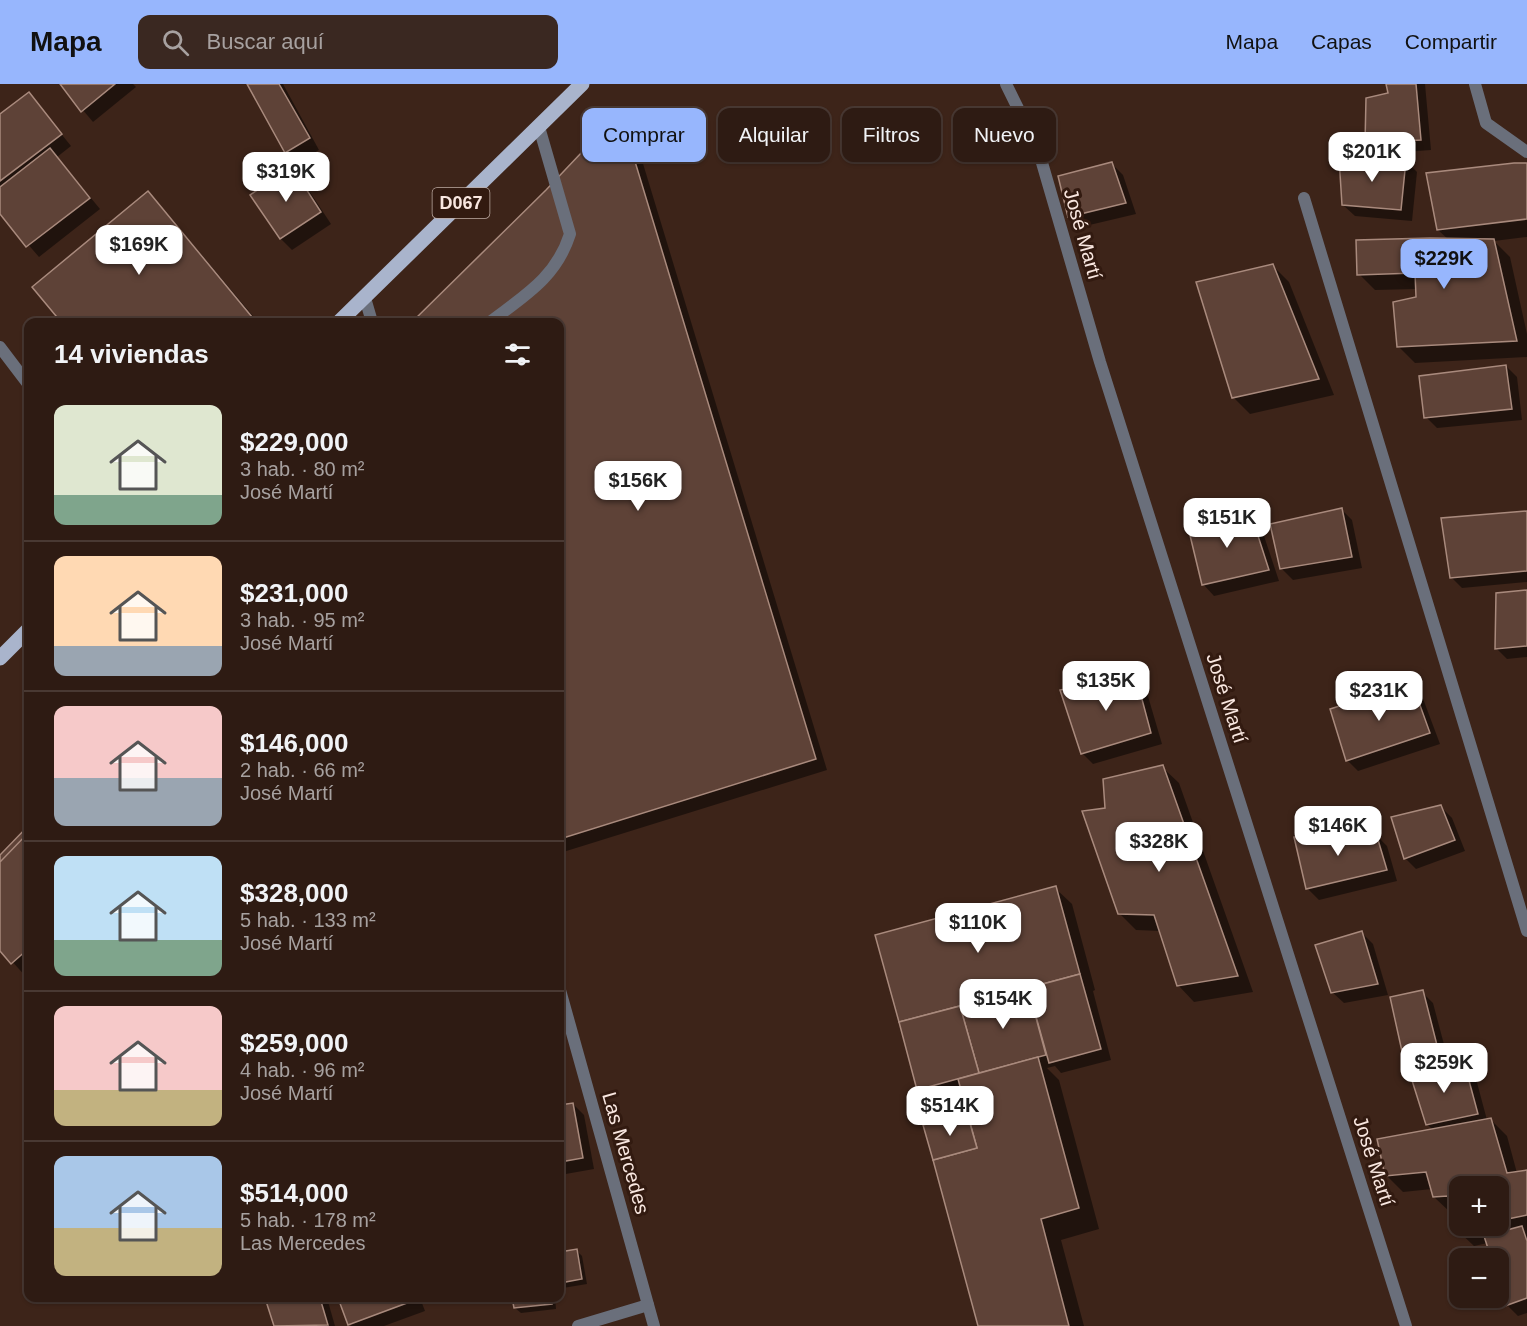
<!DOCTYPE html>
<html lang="es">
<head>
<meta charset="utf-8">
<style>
  :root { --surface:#2e1b13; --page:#3a2821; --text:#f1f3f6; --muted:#a7a1a0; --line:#493933; --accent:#97b6fd }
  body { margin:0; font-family:Arial,sans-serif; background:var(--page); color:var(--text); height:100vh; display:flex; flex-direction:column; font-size:22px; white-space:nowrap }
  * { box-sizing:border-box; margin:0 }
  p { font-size:20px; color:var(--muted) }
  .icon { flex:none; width:33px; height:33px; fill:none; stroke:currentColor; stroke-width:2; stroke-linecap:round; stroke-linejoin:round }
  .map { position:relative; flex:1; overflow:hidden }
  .details { position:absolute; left:24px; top:234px; width:540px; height:984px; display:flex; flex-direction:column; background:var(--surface); border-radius:12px; box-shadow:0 2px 4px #0004,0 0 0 2px var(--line) }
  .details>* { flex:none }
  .top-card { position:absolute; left:582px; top:24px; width:570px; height:54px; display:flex; gap:12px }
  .tools { position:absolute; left:1449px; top:1092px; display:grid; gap:12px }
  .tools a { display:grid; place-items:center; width:60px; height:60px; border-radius:12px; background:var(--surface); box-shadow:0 2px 4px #0004,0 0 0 2px var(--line); font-size:30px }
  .price { position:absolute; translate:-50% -51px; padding:0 14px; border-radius:12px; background:#fff; color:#222; font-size:20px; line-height:39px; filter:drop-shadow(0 2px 3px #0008) }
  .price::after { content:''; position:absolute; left:50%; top:36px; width:18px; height:14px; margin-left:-9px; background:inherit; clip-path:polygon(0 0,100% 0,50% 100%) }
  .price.current { background:var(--accent); color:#111 }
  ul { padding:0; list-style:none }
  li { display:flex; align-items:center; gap:18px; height:150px; padding:0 30px }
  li+li { border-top:2px solid var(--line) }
  li span { display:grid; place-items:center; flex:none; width:168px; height:120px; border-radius:12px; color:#555 }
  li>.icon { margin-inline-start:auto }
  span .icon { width:72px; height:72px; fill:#fffc; stroke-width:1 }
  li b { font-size:26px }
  h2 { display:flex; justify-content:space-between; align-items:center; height:72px; padding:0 30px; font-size:26px }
  .pill { padding:0 21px; border-radius:12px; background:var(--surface); box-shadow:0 2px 4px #0004,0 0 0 2px var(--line); font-size:21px; line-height:54px }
  .pill.current { background:var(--accent); color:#111 }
  header { display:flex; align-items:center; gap:36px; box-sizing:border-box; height:84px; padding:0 30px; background:var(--accent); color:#111 }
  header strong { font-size:28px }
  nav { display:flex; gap:33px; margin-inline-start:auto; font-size:21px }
  .search { width:420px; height:54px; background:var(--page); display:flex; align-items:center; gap:15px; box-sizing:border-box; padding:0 21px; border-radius:12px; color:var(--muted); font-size:22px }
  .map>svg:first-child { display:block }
</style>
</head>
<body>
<header>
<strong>Mapa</strong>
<div class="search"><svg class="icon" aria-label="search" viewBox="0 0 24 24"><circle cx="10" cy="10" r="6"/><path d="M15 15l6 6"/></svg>Buscar aquí</div>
<nav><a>Mapa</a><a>Capas</a><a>Compartir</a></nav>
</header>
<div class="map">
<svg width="1527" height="1242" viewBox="0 0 1527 1242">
  <rect width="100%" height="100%" fill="#3d2419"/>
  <g fill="#0007" fill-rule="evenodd">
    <path d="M 61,0 L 133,0 L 136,3 L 93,38 Z"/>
    <path d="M 249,0 L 283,0 L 319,66 L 297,79 L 286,68 Z"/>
    <path d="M 1388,0 L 1425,0 L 1431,66 L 1378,70 L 1367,59 L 1390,10 Z"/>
    <path d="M 29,10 L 71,62 L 57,73 L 100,125 L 39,173 L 0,128 L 0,32 Z"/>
    <path d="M 620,30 L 631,40 L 827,686 L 560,769 L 560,238 L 414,238 L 547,107 Z"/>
    <path d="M 1406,77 L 1417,88 L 1412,137 L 1355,132 L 1343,121 Z"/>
    <path d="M 1112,80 L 1123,91 L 1136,130 L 1081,143 L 1070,132 Z"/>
    <path d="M 1527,80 L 1527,153 L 1494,157 L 1510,173 L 1527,250 L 1527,273 L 1415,279 L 1399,263 L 1418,214 L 1417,205 L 1375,206 L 1359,190 L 1450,157 L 1438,146 Z"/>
    <path d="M 291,85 L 302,96 L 331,140 L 292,166 L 281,155 L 252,111 Z"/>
    <path d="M 148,109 L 164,126 L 258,238 L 63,238 L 34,203 Z"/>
    <path d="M 1273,182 L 1289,198 L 1334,311 L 1250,330 L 1233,313 Z"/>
    <path d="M 1506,282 L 1517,293 L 1522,336 L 1437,344 L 1426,333 Z"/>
    <path d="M 1341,425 L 1352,436 L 1362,484 L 1293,496 L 1282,485 Z"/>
    <path d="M 1527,429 L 1527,498 L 1462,504 L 1451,493 Z"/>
    <path d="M 1250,432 L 1261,443 L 1279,497 L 1214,512 L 1203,500 Z"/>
    <path d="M 1527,508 L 1527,573 L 1507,575 L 1496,564 Z"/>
    <path d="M 1134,591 L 1145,602 L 1162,660 L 1093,680 L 1082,669 Z"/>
    <path d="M 1411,601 L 1422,612 L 1440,660 L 1358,687 L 1347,676 Z"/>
    <path d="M 1162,683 L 1179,699 L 1253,908 L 1194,918 L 1178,901 L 1161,847 L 1136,846 L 1119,829 L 1107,725 Z"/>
    <path d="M 1441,723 L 1452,734 L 1465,767 L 1416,785 L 1405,774 Z"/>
    <path d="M 28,744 L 28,895 L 0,864 L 0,773 Z"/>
    <path d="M 1376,751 L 1387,762 L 1397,797 L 1319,816 L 1308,805 L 1296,754 L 1350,759 Z"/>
    <path d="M 1055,804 L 1072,820 L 1095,906 L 1093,907 L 1111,976 L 1061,989 L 1055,982 L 1047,984 L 1059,996 L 1099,1145 L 1061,1156 L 1084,1242 L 980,1242 L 925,1042 L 969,1030 L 963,1007 L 930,1016 L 919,1005 L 876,852 Z"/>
    <path d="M 1362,849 L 1373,860 L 1388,911 L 1344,919 L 1332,908 Z"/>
    <path d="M 1422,908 L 1433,919 L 1450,983 L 1464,980 L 1475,991 L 1487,1036 L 1490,1035 L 1507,1052 L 1517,1089 L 1527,1088 L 1527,1229 L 1518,1232 L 1507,1221 L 1498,1174 L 1492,1174 L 1488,1159 L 1474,1162 L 1457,1146 L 1454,1129 L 1451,1129 L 1434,1113 L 1432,1105 L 1403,1108 L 1386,1091 L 1433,1046 L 1427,1040 L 1416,990 L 1407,981 ZM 1460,1102 L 1498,1102 L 1498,1142 L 1460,1142 Z"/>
    <path d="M 573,1020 L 584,1031 L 594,1085 L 560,1091 L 560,1022 Z"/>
    <path d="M 577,1167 L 582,1172 L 587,1200 L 563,1204 L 560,1200 L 560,1169 Z"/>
    <path d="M 267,1214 L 327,1214 L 335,1242 L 276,1242 Z"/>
    <path d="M 339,1214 L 420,1214 L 425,1227 L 384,1242 L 351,1242 Z"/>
    <path d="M 514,1214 L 555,1214 L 556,1225 L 521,1229 L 515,1224 Z"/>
  </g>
  <g fill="#5e4237" stroke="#a98a7d" stroke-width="1.5">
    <path d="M 60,0 L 115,0 L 81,28 Z"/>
    <path d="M 247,0 L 279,0 L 310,54 L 285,69 Z"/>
    <path d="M 1386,0 L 1416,0 L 1421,56 L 1365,59 L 1366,14 L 1388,9 Z"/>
    <path d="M 29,8 L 62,50 L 0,97 L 0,30 Z"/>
    <path d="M 620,28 L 816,675 L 560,755 L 560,238 L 412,238 L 546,106 Z"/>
    <path d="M 50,64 L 90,114 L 26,163 L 0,130 L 0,103 Z"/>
    <path d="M 1339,74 L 1406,76 L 1401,126 L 1342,121 Z"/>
    <path d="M 1112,78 L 1126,119 L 1068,133 L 1058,92 Z"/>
    <path d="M 1514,79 L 1527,79 L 1527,135 L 1437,146 L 1426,89 Z"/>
    <path d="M 292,83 L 321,128 L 280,155 L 250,111 Z"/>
    <path d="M 148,107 L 252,233 L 246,238 L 61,238 L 32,203 Z"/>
    <path d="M 1430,154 L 1494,155 L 1517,257 L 1397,263 L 1393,218 L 1416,213 L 1415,189 L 1357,191 L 1356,156 Z"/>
    <path d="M 1273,180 L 1319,295 L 1232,314 L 1196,198 Z"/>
    <path d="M 1506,281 L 1512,325 L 1424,334 L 1419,292 Z"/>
    <path d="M 1342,424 L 1352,473 L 1280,485 L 1270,440 Z"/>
    <path d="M 1527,427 L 1527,487 L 1450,494 L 1441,434 Z"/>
    <path d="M 1251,430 L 1269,486 L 1202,501 L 1188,443 Z"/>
    <path d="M 1527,506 L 1527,562 L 1495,565 L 1496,509 Z"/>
    <path d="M 1135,589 L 1151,649 L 1081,670 L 1060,606 Z"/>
    <path d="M 1412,599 L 1430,649 L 1346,677 L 1330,625 Z"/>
    <path d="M 1163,681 L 1238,892 L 1177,902 L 1154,831 L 1118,830 L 1082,727 L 1105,724 L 1103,695 Z"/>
    <path d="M 1441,721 L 1455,756 L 1404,775 L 1391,733 Z"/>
    <path d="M 28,742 L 28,856 L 16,870 L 0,855 L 0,771 Z"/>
    <path d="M 1339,745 L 1349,757 L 1376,749 L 1387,786 L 1306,805 L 1294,753 Z"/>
    <path d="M 28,749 L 28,865 L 11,880 L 0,867 L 0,778 Z"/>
    <path d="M 1056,802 L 1080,890 L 899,938 L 875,851 Z"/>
    <path d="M 1362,847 L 1378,900 L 1331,909 L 1315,861 Z"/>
    <path d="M 1080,890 L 1101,965 L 1049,979 L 1028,904 Z"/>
    <path d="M 1028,904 L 1046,971 L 979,989 L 960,922 Z"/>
    <path d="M 1423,906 L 1440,973 L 1405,981 L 1390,913 Z"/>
    <path d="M 960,922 L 979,989 L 917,1006 L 899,938 Z"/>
    <path d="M 1038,973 L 1079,1124 L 1041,1135 L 1069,1242 L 978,1242 L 933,1076 L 977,1064 L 958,995 Z"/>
    <path d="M 1464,978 L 1478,1030 L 1426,1041 L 1410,990 Z"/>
    <path d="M 573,1019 L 583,1074 L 560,1078 L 560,1021 Z"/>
    <path d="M 967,1029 L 977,1064 L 933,1076 L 923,1041 Z"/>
    <path d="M 1491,1034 L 1507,1089 L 1527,1086 L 1527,1131 L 1498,1137 L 1498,1102 L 1460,1102 L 1460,1142 L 1479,1142 L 1456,1146 L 1448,1112 L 1433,1113 L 1426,1088 L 1385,1092 L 1377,1055 Z"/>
    <path d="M 1522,1142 L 1527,1157 L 1527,1214 L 1505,1222 L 1498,1199 L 1498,1174 L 1491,1174 L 1484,1152 Z"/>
    <path d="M 577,1165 L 582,1195 L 560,1199 L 560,1168 Z"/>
    <path d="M 265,1214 L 320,1214 L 328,1241 L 274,1242 Z"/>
    <path d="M 338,1214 L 414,1214 L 415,1216 L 348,1241 Z"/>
    <path d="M 512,1214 L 551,1214 L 552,1220 L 514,1224 Z"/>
  </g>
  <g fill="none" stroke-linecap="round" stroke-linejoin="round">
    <path stroke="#6a6f7b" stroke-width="12" d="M 490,238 C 524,212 556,194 570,150 L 539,43"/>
    <g stroke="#6a6f7b" stroke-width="12">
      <path d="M 1006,0 L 1038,65 L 1100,278 L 1406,1242"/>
      <path d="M 1475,0 L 1486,39 L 1527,68"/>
      <path d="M 1304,114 L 1527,847"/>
      <path d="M 365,214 L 372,238"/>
      <path d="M 0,263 L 28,300"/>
      <path d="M 560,906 L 654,1242"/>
      <path d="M 578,1242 L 648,1221"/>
    </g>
    <g stroke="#a9b4cc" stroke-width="15">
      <path d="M 339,238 L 582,0"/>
      <path d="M 0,574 L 28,546"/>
    </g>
  </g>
  <g text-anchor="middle" stroke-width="6" stroke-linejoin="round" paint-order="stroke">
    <rect fill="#321a10" stroke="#bdaaa2" stroke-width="1.5" x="432.5" y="104" width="57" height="30" rx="4.5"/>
    <g font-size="18" font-weight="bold" fill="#f9e7e0">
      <text x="461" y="125">D067</text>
    </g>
    <g font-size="20" fill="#f9e7e0" stroke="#321a10">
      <text transform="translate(1083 150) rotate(74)" y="7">José Martí</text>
      <text transform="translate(1227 614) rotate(72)" y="7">José Martí</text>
      <text transform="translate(626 1069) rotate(74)" y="7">Las Mercedes</text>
      <text transform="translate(1374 1077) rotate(72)" y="7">José Martí</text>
    </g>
  </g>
</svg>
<div class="tools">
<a>+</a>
<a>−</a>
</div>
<b class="price" style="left:1372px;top:99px">$201K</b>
<b class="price" style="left:286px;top:119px">$319K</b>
<b class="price" style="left:139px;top:192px">$169K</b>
<b class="price current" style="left:1444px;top:206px">$229K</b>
<b class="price" style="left:638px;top:428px">$156K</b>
<b class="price" style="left:1227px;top:465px">$151K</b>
<b class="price" style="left:1106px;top:628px">$135K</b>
<b class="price" style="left:1379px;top:638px">$231K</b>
<b class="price" style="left:1338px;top:773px">$146K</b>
<b class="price" style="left:1159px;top:789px">$328K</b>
<b class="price" style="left:978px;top:870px">$110K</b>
<b class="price" style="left:1003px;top:946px">$154K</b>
<b class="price" style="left:1444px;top:1010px">$259K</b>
<b class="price" style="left:950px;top:1053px">$514K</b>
<div class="top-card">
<a class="pill current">Comprar</a>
<a class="pill">Alquilar</a>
<a class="pill">Filtros</a>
<a class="pill">Nuevo</a>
</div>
<section class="details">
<h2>14 viviendas<svg class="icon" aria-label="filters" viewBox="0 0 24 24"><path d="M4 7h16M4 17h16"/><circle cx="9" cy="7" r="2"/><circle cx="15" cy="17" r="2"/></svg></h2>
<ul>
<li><span style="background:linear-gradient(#dfe7d0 75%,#7fa58c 0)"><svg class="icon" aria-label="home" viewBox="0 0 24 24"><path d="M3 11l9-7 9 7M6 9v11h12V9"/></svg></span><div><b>$229,000</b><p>3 hab. · 80 m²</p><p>José Martí</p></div></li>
<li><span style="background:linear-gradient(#ffd9b3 75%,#9aa5b1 0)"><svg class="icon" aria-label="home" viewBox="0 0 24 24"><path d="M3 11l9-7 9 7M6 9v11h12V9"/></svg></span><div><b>$231,000</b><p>3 hab. · 95 m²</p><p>José Martí</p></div></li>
<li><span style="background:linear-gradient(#f6c9c9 60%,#9aa5b1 0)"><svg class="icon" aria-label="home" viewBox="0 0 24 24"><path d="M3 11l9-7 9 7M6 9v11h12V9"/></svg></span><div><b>$146,000</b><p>2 hab. · 66 m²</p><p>José Martí</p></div></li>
<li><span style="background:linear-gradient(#bfe0f5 70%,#7fa58c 0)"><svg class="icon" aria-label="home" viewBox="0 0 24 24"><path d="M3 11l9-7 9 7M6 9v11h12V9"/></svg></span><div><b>$328,000</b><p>5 hab. · 133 m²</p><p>José Martí</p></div></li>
<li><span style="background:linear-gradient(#f6c9c9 70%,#c2b280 0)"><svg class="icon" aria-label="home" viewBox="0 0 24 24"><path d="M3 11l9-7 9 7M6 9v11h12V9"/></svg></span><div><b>$259,000</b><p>4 hab. · 96 m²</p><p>José Martí</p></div></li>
<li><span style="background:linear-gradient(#a9c7e8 60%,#c2b280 0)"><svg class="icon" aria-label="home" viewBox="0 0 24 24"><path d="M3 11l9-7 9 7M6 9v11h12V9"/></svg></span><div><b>$514,000</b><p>5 hab. · 178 m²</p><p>Las Mercedes</p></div></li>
</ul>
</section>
</div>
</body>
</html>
